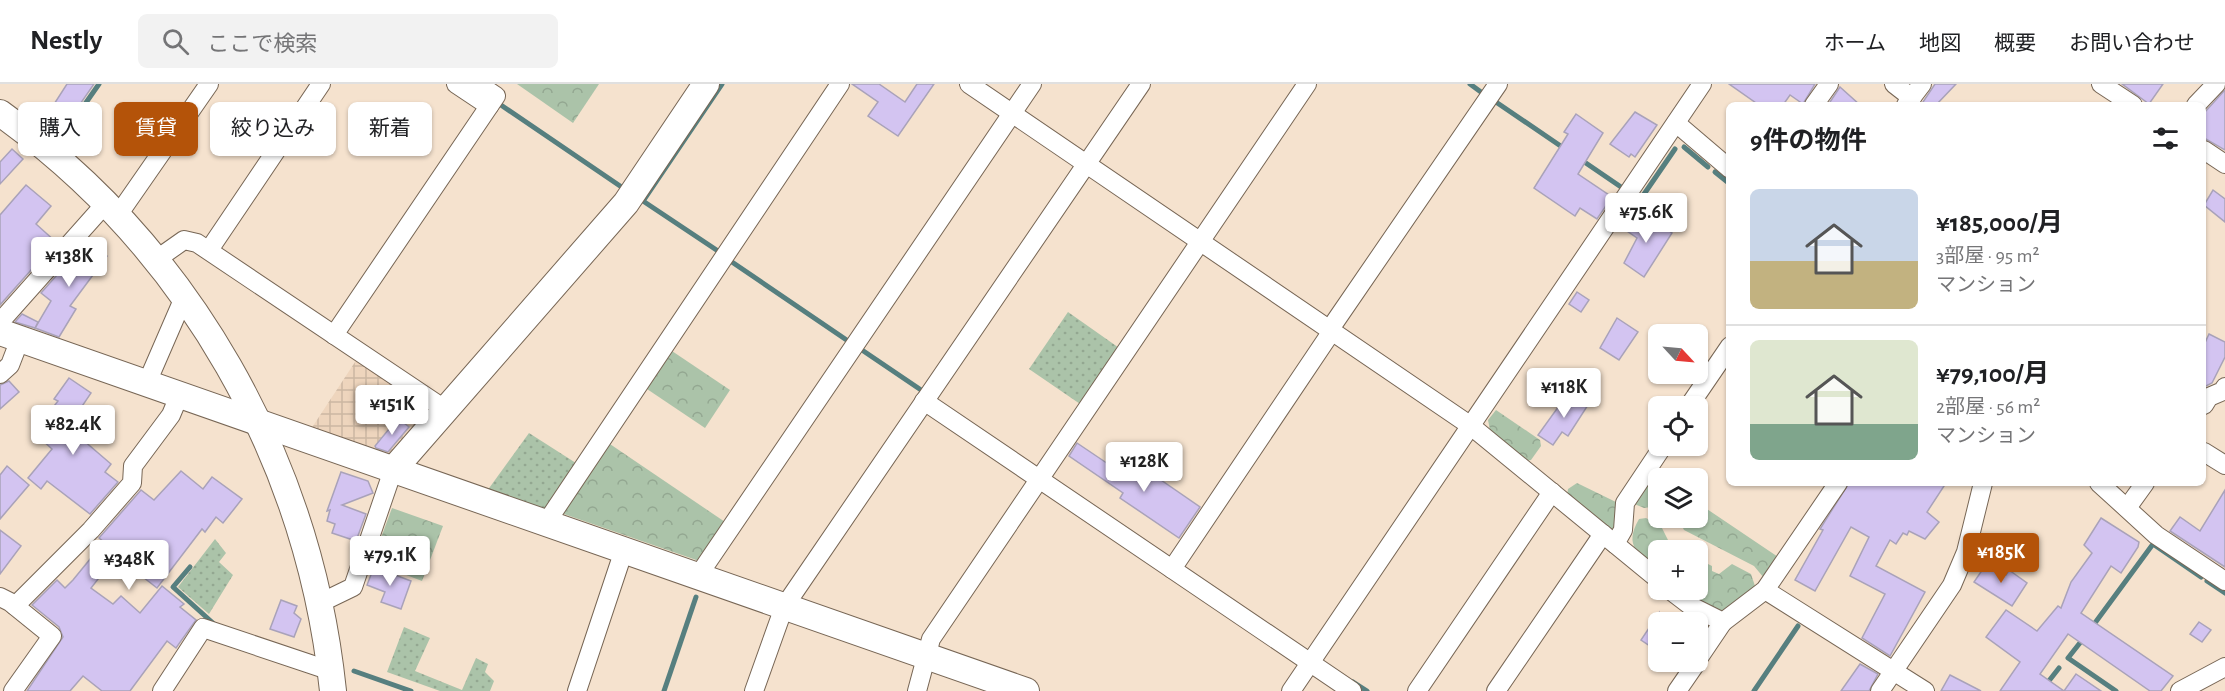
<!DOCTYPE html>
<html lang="ja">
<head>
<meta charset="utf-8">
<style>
  :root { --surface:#fff; --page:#f2f2f2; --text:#202124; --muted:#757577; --line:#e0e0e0; --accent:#b45309 }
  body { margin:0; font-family:"Alegreya Sans","Noto Sans JP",sans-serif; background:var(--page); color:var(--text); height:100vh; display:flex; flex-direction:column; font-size:22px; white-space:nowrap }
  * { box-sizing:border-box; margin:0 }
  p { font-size:20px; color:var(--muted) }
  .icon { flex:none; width:33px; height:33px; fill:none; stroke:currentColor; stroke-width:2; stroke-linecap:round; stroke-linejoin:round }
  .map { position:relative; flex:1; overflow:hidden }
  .sheet { position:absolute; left:1726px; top:18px; width:480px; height:384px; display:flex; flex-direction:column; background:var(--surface); border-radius:9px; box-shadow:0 2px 4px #0004 }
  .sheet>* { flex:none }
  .hud { position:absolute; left:18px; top:18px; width:570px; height:54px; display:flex; gap:12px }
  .needle { width:39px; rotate:116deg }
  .buttons { position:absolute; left:1648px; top:240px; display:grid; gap:12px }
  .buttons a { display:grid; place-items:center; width:60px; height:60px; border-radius:9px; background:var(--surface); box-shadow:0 2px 4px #0004; font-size:30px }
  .price { position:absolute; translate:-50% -51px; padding:0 14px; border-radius:6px; background:#fff; color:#222; font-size:20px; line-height:39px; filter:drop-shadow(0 2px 3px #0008) }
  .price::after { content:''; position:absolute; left:50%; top:36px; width:18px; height:14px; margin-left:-9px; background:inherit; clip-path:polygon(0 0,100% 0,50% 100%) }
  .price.selected { background:var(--accent); color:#fff }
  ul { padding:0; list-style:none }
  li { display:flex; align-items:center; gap:18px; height:150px; padding:0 24px }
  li+li { border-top:2px solid var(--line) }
  li span { display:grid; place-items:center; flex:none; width:168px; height:120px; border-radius:9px; color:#555 }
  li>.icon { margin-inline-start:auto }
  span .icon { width:72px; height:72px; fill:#fffc; stroke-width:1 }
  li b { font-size:26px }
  h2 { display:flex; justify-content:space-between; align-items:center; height:72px; padding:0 24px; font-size:26px }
  .chip { padding:0 21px; border-radius:9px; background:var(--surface); box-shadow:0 2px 4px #0004; font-size:21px; line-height:54px }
  .chip.selected { background:var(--accent); color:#fff }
  header { display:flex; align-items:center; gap:36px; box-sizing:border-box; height:84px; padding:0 30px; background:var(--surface); border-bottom:2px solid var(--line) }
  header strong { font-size:28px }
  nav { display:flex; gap:33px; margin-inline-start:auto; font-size:21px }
  .search { width:420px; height:54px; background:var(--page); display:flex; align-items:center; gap:15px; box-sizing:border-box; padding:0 21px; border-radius:9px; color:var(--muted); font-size:22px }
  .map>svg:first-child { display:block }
</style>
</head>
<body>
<header>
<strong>Nestly</strong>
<div class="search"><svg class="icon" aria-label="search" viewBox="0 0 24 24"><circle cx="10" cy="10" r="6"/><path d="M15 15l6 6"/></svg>ここで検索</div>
<nav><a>ホーム</a><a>地図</a><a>概要</a><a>お問い合わせ</a></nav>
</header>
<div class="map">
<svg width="2225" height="607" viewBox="0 0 2225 607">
  <defs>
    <pattern id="industrial-grid" width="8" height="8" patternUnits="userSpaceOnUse" patternTransform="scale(1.5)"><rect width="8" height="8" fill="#eed5bd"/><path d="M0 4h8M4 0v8" fill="none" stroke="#ccb7a2"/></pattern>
    <pattern id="grass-dots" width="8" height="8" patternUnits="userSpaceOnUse" patternTransform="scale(1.5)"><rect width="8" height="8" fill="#abc3a9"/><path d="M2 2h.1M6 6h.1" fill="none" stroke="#93a791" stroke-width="1.8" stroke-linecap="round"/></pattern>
    <pattern id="forest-crowns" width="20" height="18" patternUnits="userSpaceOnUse" patternTransform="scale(1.5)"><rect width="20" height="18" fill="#abc3a9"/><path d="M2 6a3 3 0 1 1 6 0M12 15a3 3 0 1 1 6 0" fill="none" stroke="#93a791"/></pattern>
  </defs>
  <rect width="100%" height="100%" fill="#f5e2ce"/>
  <path fill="url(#industrial-grid)" d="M 357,275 L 432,326 L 387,373 L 311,345 Z"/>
  <g fill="url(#grass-dots)">
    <path d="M 1068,228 L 1122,266 L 1083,322 L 1029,285 Z"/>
    <path d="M 529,349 L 579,381 L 545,428 L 487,407 Z"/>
    <path d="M 215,455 L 226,469 L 219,478 L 233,491 L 209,530 L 178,503 Z"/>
    <path d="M 404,543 L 430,554 L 415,587 L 462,606 L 476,574 L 488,580 L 485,588 L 494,597 L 490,607 L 440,607 L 387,588 Z"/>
  </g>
  <g fill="url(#forest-crowns)">
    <path d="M 517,0 L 599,0 L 573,39 Z"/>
    <path d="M 666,263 L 730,306 L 705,344 L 641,301 Z"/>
    <path d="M 1496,326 L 1540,356 L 1541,362 L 1531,376 L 1526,377 L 1490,346 L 1488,336 Z"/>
    <path d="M 604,356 L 728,440 L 702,478 L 561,429 Z"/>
    <path d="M 1649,386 L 1662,394 L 1659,394 L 1659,411 L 1651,423 L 1644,424 L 1632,419 Z"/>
    <path d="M 1577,399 L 1620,420 L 1622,425 L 1613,448 L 1567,411 L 1568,405 Z"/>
    <path d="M 1698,419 L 1781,475 L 1764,494 L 1754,482 L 1684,446 L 1682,442 L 1685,434 L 1698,434 Z"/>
    <path d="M 392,424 L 443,442 L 422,497 L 372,478 Z"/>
    <path d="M 1646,434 L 1661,442 L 1668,456 L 1680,466 L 1659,466 L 1659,487 C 1639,470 1623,463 1639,435 Z"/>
    <path d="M 1698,475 L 1712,482 L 1712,487 L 1719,490 L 1732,480 L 1751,490 L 1755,502 L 1722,530 L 1695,516 L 1682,506 L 1698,506 Z"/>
  </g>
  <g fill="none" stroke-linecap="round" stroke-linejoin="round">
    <g stroke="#567f7f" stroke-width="5">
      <path d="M 1470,0 L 1485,11"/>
      <path d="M 1493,16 L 1565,65"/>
      <path d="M 498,19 L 623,104"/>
      <path d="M 64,50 L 99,0"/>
      <path d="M 1684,63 L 1708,83"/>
      <path d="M 1580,75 L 1621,103"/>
      <path d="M 1715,88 L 1730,100"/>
      <path d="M 1637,114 L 1640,116 L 1675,65"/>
      <path d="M 721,169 L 643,117 L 722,0"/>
      <path d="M 729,176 L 851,259"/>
      <path d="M 859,264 L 924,308"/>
      <path d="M 190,483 L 173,503 L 214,540"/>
      <path d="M 2207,497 L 2225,509"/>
      <path d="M 2092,543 L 2153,460 L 2201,493"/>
      <path d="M 2083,555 L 2068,574 L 2116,607"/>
      <path d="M 354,587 L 411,607"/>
      <path d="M 1353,598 L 1367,607"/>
      <path d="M 664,607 L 696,513"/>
      <path d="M 1754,607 L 1798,542"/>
      <path d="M 2041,607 L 2059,584"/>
    </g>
  </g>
  <g fill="#d3c4f1" stroke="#a9a2b9" stroke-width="1.5">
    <path d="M 67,0 L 94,0 L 76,26 L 69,25 L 60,40 L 47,31 Z"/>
    <path d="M 852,0 L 879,0 L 905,18 L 917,0 L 934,0 L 898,52 L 868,32 L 878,18 Z"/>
    <path d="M 1729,0 L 1815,0 L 1803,20 L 1790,11 L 1783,21 L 1759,21 Z"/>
    <path d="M 1935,0 L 1956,0 L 1936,21 L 1921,21 Z"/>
    <path d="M 2122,0 L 2163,0 L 2149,20 Z"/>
    <path d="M 1840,3 L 1860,21 L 1828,21 Z"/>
    <path d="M 2225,6 L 2225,66 L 2204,54 L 2204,29 Z"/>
    <path d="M 1635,28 L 1657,41 L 1635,73 L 1631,70 L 1629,73 L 1610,60 Z"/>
    <path d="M 1576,30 L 1603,49 L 1578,90 L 1612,113 L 1597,135 L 1580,124 L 1575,132 L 1534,104 L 1568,50 L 1564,48 Z"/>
    <path d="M 12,65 L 23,75 L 0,100 L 0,78 Z"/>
    <path d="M 26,101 L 51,122 L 36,140 L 56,158 L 0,221 L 0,131 Z"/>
    <path d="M 2213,106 L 2225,115 L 2225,138 L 2204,121 Z"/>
    <path d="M 1641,128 L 1672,149 L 1644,193 L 1624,179 L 1637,154 L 1627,147 Z"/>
    <path d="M 88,156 L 107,172 L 70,222 L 76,225 L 59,253 L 35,244 L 51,217 L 41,209 Z"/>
    <path d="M 1577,208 L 1589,216 L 1581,228 L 1569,220 Z"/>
    <path d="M 22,230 L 38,238 L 35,244 L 15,238 Z"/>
    <path d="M 1617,234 L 1638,248 L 1619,276 L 1600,264 Z"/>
    <path d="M 2209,250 L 2225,258 L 2225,273 L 2212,299 L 2204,303 L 2204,261 Z"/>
    <path d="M 69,294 L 91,309 L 68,343 L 111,380 L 105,388 L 118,398 L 90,430 L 47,397 L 41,405 L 28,394 L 52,365 L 41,355 L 60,332 L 51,326 L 58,317 L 54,315 Z"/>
    <path d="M 9,297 L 19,308 L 0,325 L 0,301 Z"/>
    <path d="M 1569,308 L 1588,321 L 1568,352 L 1562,348 L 1553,361 L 1538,351 Z"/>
    <path d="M 398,334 L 409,343 L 388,368 L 376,364 L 375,362 Z"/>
    <path d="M 1077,359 L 1132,396 L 1142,383 L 1200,423 L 1179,454 L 1120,414 L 1123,409 L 1069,372 Z"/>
    <path d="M 7,382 L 29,401 L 0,435 L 0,391 Z"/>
    <path d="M 181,387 L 203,405 L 212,393 L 242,415 L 223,439 L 216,433 L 205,448 L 202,445 L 157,504 L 116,472 L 91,504 L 113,520 L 121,512 L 140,529 L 162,502 L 184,520 L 180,523 L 196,536 L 176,564 L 167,557 L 130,607 L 102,607 L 83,592 L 70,607 L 27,607 L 63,553 L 59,543 L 32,521 L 57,496 L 65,504 L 73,496 L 104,458 L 99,454 L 141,406 L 154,416 Z"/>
    <path d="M 341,388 L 368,397 L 373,409 L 342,421 L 366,430 L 356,457 L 332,449 L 335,440 L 327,437 L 330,426 L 327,427 Z"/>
    <path d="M 1849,399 L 1946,399 L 1927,428 L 1939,438 L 1925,455 L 1909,447 L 1907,451 L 1903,449 L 1896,460 L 1890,456 L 1876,482 L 1925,508 L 1890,572 L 1862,554 L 1885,510 L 1850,492 L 1869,453 L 1851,443 L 1815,507 L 1795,496 L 1823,446 L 1820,445 Z"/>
    <path d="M 2225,406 L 2225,483 L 2170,447 L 2180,433 L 2200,447 Z"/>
    <path d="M 2101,434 L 2139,458 L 2138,463 L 2121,489 L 2111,482 L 2081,529 L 2173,592 L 2161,607 L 2150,607 L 2068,550 L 2040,590 L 2064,607 L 2000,607 L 2020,578 L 1986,553 L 2006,526 L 2037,547 L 2058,522 L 2061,524 L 2071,498 L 2092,469 L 2084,461 Z"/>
    <path d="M 0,446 L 21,462 L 0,490 Z"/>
    <path d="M 1987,479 L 2006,491 L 2009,486 L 2027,499 L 2012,522 L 1974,498 Z"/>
    <path d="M 374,483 L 411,497 L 401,525 L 381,518 L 385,508 L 367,501 Z"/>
    <path d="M 281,516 L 297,522 L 294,529 L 301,535 L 294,553 L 270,545 Z"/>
    <path d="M 1659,529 L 1659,568 L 1641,556 Z"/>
    <path d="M 2199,538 L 2211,546 L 2202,558 L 2190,550 Z"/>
    <path d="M 1860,580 L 1878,590 L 1869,607 L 1841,607 Z"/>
    <path d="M 2076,590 L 2101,607 L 2064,607 Z"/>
    <path d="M 1950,591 L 1981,607 L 1941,607 Z"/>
  </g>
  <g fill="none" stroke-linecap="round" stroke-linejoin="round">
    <defs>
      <g id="street">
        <path d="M 456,0 L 489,22"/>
        <path d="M 969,0 L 1471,342 L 1659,496"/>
        <path d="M 1894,0 L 1912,14"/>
        <path d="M 2101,0 L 2133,21"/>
        <path d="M 1814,21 L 1829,0"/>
        <path d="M 1906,21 L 1922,0"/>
        <path d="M 2196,21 L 2216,0"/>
        <path d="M 1676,39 L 1730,85"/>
        <path d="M 2204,66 L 2225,80"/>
        <path d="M 118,131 L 209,0"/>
        <path d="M 209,166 L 321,0"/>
        <path d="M 157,175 L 184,156 L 197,159 L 446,326"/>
        <path d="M 0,238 L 106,119"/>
        <path d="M 1330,245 L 1498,0"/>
        <path d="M 334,251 L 496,12 L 478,0"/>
        <path d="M 0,290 L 10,281 L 20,255"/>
        <path d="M 146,301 L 185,211"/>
        <path d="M 924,317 L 1352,607"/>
        <path d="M 2204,321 L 2209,313 L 2223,307 L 2225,303"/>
        <path d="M 1689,322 L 1730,262"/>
        <path d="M 2204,368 L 2225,381"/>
        <path d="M 2099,399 L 2156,451 L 2225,497"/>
        <path d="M 2127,424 L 2145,399"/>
        <path d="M 546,439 L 840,0"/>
        <path d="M 1615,460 L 1623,446 L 1625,419 L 1663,362"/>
        <path d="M 1172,485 L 1332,247"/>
        <path d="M 698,492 L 1032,0"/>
        <path d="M 1670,506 L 1691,522 L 1723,538 L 1765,506 L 1838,399"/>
        <path d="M 1765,506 L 1925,607"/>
        <path d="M 0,513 L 10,518 L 52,552 L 13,607"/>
        <path d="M 320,519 L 353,503 L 393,386"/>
        <path d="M 15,522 L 91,446 L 132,399 L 133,382 L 171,331 L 179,312"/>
        <path d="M 1698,575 L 1723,538"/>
        <path d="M 162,607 L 203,544 L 331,587"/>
        <path d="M 577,607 L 624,466"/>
        <path d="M 754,607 L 784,523 L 1141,0"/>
        <path d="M 917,607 L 931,555 L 1307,0"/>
        <path d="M 1291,607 L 1702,0"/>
        <path d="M 1417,607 L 1552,408"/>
        <path d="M 1496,607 L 1603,450"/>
        <path d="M 1677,607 L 1697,578"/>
        <path d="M 1880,607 L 1952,501 L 1966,468 L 1983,399"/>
        <path d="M 2180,607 L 2225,583"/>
      </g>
      <g id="secondary">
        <path d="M 0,29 C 189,164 309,376 333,607"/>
        <path d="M 0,248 L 1026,607"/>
        <path d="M 393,386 L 626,119 L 706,0"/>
      </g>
    </defs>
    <use href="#street" stroke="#765" stroke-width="20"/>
    <use href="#secondary" stroke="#765" stroke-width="28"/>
    <use href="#street" stroke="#fff" stroke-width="18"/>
    <use href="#secondary" stroke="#fff" stroke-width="26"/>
  </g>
</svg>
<div class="buttons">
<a><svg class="needle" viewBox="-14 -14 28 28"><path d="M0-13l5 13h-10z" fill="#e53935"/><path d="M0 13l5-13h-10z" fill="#757577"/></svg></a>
<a><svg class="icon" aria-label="locate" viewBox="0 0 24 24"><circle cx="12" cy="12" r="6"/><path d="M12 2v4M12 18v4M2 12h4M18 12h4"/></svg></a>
<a><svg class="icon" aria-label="layers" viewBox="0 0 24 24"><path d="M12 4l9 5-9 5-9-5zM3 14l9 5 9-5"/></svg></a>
<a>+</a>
<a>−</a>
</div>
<b class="price" style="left:1646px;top:160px">¥75.6K</b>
<b class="price" style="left:69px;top:204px">¥138K</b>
<b class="price" style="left:1564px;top:335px">¥118K</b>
<b class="price" style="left:392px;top:352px">¥151K</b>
<b class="price" style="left:73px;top:372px">¥82.4K</b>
<b class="price" style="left:1144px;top:409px">¥128K</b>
<b class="price selected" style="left:2001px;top:500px">¥185K</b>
<b class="price" style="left:390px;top:503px">¥79.1K</b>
<b class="price" style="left:129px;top:507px">¥348K</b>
<div class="hud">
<a class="chip">購入</a>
<a class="chip selected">賃貸</a>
<a class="chip">絞り込み</a>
<a class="chip">新着</a>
</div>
<section class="sheet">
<h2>9件の物件<svg class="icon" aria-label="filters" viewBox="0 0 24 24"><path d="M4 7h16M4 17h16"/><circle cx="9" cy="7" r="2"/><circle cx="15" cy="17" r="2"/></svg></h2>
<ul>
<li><span style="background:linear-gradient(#c9d6e8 60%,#c2b280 0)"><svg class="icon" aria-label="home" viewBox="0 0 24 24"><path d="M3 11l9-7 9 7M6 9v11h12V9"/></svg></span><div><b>¥185,000/月</b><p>3部屋 · 95 m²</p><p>マンション</p></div></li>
<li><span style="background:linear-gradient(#dfe7d0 70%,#7fa58c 0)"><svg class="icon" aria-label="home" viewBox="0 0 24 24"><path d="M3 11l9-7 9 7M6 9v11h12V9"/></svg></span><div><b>¥79,100/月</b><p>2部屋 · 56 m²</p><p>マンション</p></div></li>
</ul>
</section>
</div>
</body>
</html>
